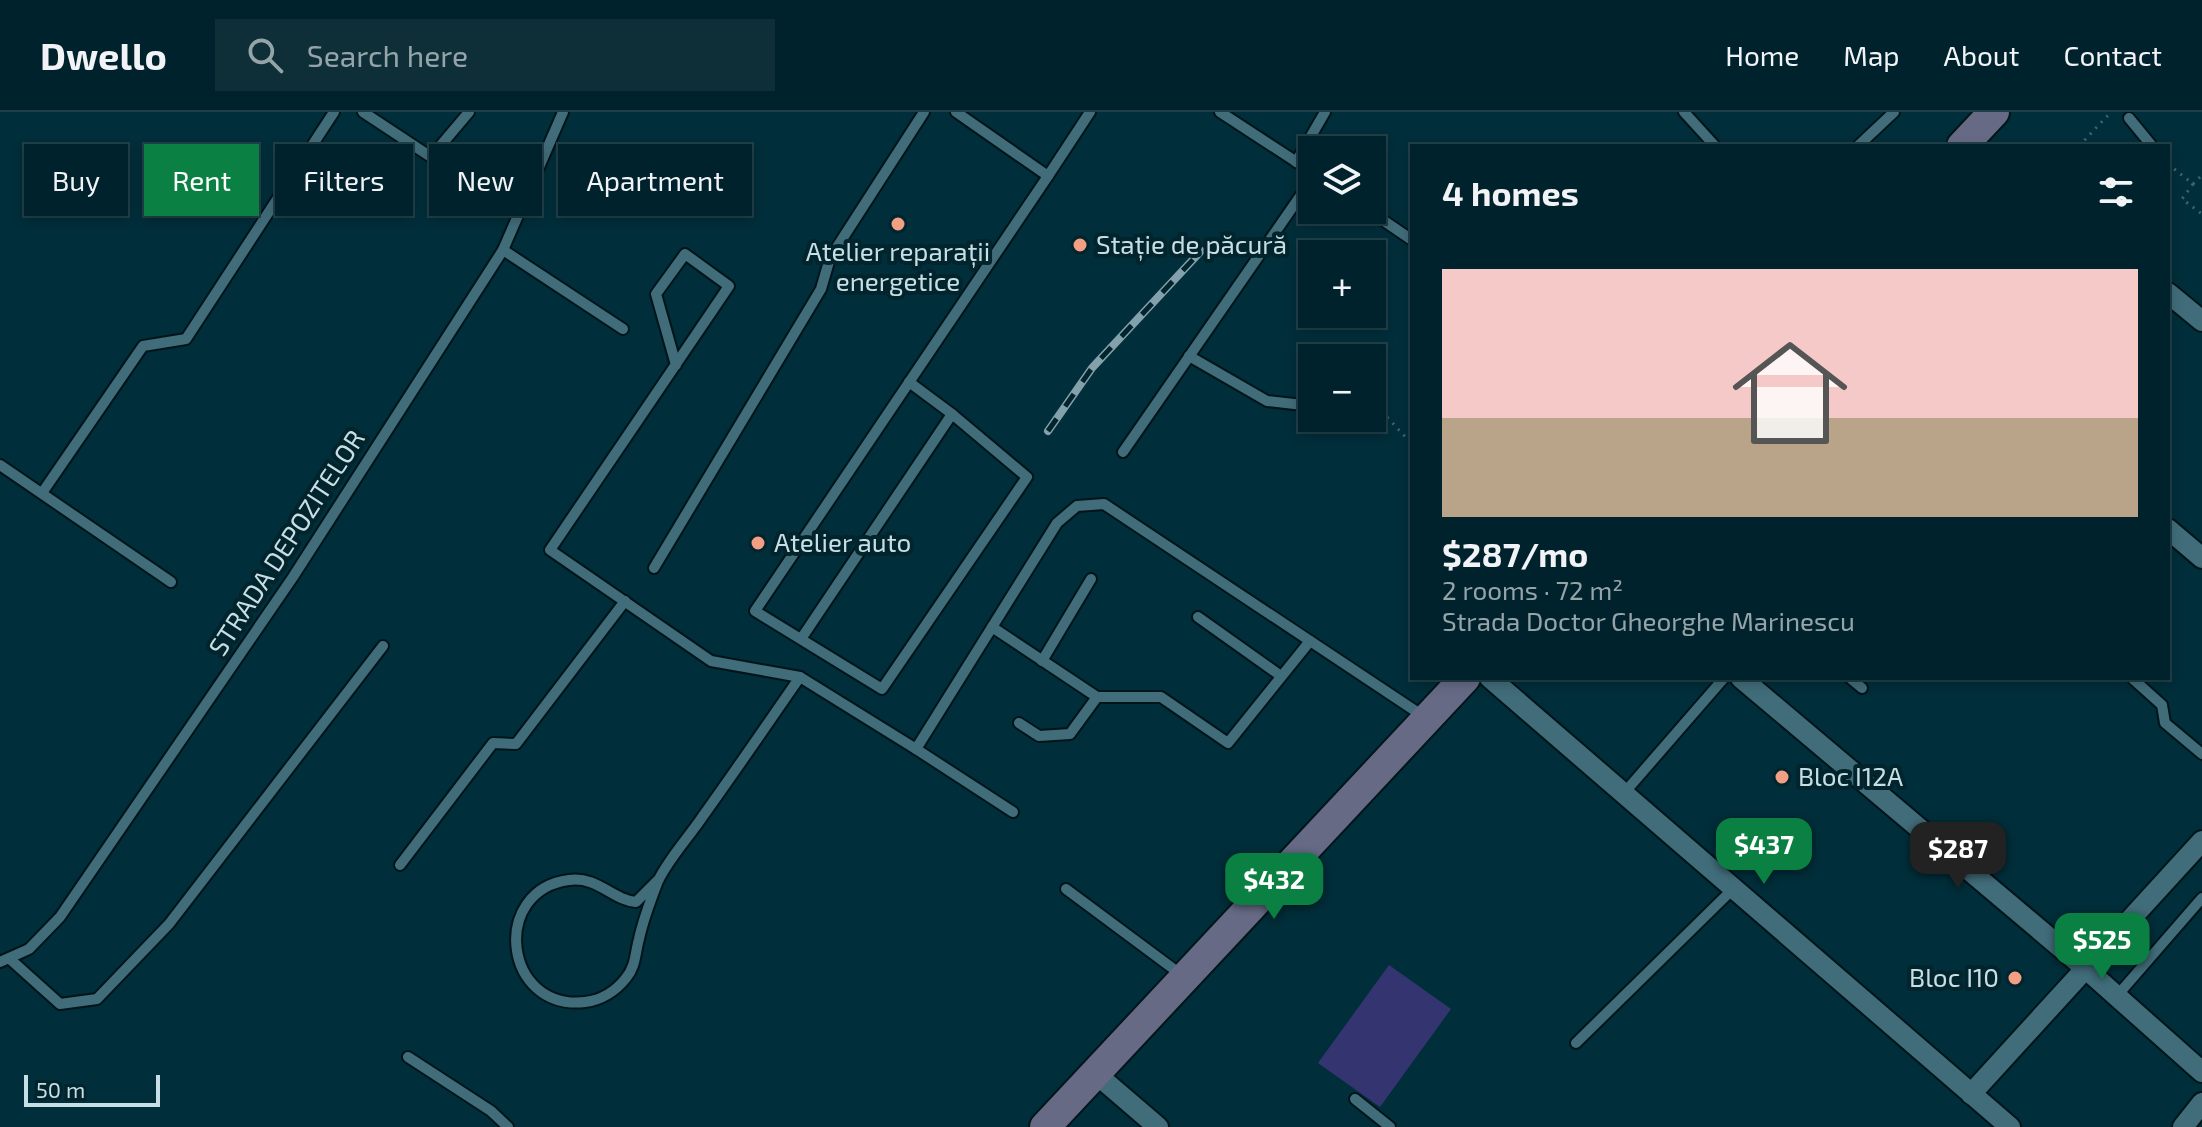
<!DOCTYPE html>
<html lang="en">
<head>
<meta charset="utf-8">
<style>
  :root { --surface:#00222c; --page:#0e2f38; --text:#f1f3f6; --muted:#95a4a9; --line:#223f48; --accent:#0b8043 }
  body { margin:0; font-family:"Exo 2",sans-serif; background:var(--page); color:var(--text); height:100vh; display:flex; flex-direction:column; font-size:30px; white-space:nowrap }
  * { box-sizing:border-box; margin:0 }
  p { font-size:26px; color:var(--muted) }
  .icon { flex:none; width:44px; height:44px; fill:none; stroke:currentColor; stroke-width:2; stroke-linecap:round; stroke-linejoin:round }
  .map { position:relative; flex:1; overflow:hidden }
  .details { position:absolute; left:1410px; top:32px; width:760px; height:536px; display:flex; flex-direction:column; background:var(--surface); border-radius:0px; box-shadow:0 4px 12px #0003,0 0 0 2px var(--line) }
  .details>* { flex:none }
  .banner { position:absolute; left:24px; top:32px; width:760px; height:72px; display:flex; gap:16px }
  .buttons { position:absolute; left:1298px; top:24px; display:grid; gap:16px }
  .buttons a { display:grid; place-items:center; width:88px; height:88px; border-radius:0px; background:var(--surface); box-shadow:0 4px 12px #0003,0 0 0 2px var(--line); font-size:40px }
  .scale { position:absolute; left:24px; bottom:20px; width:136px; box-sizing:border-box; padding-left:8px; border:4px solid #c8dee5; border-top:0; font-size:22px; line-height:28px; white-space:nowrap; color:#c8dee5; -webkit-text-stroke:6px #02242c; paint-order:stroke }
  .price { position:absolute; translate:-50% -68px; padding:0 18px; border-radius:16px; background:var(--accent); color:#fff; font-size:26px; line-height:52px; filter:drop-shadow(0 2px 4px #0008) }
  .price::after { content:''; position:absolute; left:50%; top:48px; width:24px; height:18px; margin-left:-12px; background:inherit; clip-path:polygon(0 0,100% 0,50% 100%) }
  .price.on { background:#222; color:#fff }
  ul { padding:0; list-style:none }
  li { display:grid; align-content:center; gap:16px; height:424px; padding:0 32px }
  li span { display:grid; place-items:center; height:248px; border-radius:0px; color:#555 }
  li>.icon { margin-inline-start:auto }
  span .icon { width:144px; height:144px; fill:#fffc; stroke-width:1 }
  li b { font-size:34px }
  h2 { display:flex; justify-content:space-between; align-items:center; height:96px; padding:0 32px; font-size:34px }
  .tag { padding:0 28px; border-radius:0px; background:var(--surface); box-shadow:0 4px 12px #0003,0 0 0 2px var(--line); font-size:28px; line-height:72px }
  .tag.on { background:var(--accent); color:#fff }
  header { display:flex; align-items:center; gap:48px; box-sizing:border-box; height:112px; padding:0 40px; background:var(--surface); border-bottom:2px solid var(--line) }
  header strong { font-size:38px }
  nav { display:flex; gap:44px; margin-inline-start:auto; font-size:28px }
  .search { width:560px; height:72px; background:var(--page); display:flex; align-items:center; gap:20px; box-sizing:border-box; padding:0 28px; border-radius:0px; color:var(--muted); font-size:30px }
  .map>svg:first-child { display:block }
</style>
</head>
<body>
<header>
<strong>Dwello</strong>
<div class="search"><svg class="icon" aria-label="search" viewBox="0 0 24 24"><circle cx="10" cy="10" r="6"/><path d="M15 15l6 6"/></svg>Search here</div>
<nav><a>Home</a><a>Map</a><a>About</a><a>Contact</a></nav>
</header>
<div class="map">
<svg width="2202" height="1015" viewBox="0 0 2202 1015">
  <rect width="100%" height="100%" fill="#002e3a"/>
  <path fill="#343570" d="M 1389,853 L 1451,897 L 1380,995 L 1318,951 Z"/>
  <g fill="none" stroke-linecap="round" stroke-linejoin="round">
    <defs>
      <g id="lane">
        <path d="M 363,0 L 431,45 L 469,0"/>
        <path d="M 956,0 L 1048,64 L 1090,0"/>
        <path d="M 1220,0 L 1312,60"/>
        <path d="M 1684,0 L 1715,34"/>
        <path d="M 2129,6 L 2152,34"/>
        <path d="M 1858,34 L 1894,0"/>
        <path d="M 1296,50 L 1325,0"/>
        <path d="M 1368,98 L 1412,128"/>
        <path d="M 503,138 L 623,217"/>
        <path d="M 1189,244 L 1267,289 L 1312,294"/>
        <path d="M 676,253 L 656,182 L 685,142 L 729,174 L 550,438 L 711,549 L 800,565 L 916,637 L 1057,411 L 1077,394 L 1104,392 L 1423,604"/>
        <path d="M 909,270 L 952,302"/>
        <path d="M 1123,340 L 1312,67"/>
        <path d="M 0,353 L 171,470"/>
        <path d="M 42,381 L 143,234 L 186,227 L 334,0"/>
        <path d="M 654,456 L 821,177 L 830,146 L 924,0"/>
        <path d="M 1198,505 L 1281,564"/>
        <path d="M 992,515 L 1097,585"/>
        <path d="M 801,527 L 952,302 L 1027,365 L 882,577 L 755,499 L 1048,64"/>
        <path d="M 1042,549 L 1091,467"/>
        <path d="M 1850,566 L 1862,576"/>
        <path d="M 2133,567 L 2162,593 L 2165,611 L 2202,642"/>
        <path d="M 1019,611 L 1039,624 L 1070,622 L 1097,585 L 1161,585 L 1228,631 L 1310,529"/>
        <path d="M 916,637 L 1013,700"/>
        <path d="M 1625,680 L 1724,566"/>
        <path d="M 400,753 L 493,631 L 516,632 L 625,489"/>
        <path d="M 659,767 L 636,790 C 612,788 598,764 569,768 C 490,778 503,899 585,890 C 601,888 616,879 626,866 C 636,854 635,841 639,827 C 643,808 651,787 658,769 C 669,746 689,725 703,704 C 736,658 768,611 800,565"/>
        <path d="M 1066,777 L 1183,864"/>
        <path d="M 11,848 L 60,892 L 97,887 L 169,812 L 383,534"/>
        <path d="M 0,850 L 29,837 L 60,805 L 293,465 L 503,138 L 563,0"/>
        <path d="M 2116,885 L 2202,786"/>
        <path d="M 1576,931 L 1733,777"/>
        <path d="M 408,945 L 491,999 L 508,1015"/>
        <path d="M 1355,987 L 1390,1015"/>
      </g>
      <g id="street">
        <path d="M 2168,181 L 2202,209"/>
        <path d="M 2168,417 L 2202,446"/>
        <path d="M 1490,566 L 2010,1015"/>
        <path d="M 1741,566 L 2085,856 L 2202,960"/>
        <path d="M 1095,961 L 1158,1015"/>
        <path d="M 1971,982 L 2202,729"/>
        <path d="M 2183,1015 L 2202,991"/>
      </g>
      <g id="secondary">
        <path d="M 1962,34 L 1994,0"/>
        <path d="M 1045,1015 L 1465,566"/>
      </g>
    </defs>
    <use href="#lane" stroke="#01151b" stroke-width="14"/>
    <use href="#street" stroke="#01151b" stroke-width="24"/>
    <use href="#secondary" stroke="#01151b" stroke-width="34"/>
    <g stroke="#3e656f" stroke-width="3" stroke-dasharray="2 6" stroke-linecap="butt">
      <path d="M 2079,34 L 2111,0"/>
      <path d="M 2168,52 L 2193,72 L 2202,63"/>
      <path d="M 2193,72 L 2182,87 L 2202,102"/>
      <path d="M 1372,301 L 1386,304 L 1412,332"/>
    </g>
    <use href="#lane" stroke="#416c79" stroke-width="10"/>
    <use href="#street" stroke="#416c79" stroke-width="20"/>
    <use href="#secondary" stroke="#666a85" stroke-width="30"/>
    <defs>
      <path id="rail" d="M 1048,319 L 1092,256 L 1201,139"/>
    </defs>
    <use href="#rail" stroke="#83a1aa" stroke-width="8"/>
    <use href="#rail" stroke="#02242c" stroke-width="5" stroke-dasharray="15" stroke-linecap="butt"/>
  </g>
  <g fill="#f39f83" stroke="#02242c" stroke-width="3">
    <circle cx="898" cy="112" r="8"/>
    <circle cx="1080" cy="133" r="8"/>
    <circle cx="758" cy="431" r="8"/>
    <circle cx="1782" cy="665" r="8"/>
    <circle cx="2015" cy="866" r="8"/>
  </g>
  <g text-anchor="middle" stroke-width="8" stroke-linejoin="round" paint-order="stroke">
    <g font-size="26" fill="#c8dee5" stroke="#02242c" text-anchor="start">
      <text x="1096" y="142">Stație de păcură</text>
      <text x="898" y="149" text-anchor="middle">Atelier reparații<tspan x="898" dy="30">energetice</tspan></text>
      <text x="774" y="440">Atelier auto</text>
      <text x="1798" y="674">Bloc I12A</text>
      <text x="1999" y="875" text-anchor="end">Bloc I10</text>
    </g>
    <g font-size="26" fill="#c8dee5" stroke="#02242c">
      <text transform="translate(287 431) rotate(-57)" y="9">STRADA DEPOZITELOR</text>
    </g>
  </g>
</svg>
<div class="buttons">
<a><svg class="icon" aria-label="layers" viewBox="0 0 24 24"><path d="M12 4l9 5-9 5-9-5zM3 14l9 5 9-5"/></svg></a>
<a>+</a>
<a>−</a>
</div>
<div class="scale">50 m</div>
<b class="price" style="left:1764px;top:774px">$437</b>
<b class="price on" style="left:1958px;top:778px">$287</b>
<b class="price" style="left:1274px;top:809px">$432</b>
<b class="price" style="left:2102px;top:869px">$525</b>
<div class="banner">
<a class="tag">Buy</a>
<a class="tag on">Rent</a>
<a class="tag">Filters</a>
<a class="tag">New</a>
<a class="tag">Apartment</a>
</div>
<section class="details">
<h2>4 homes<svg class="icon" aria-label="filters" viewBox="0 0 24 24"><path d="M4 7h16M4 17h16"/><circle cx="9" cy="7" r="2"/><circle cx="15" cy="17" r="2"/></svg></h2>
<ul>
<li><span style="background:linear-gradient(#f6c9c9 60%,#b9a48a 0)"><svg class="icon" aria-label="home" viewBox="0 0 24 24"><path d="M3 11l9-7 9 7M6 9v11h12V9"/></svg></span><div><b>$287/mo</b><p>2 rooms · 72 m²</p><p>Strada Doctor Gheorghe Marinescu</p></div></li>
</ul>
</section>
</div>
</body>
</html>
